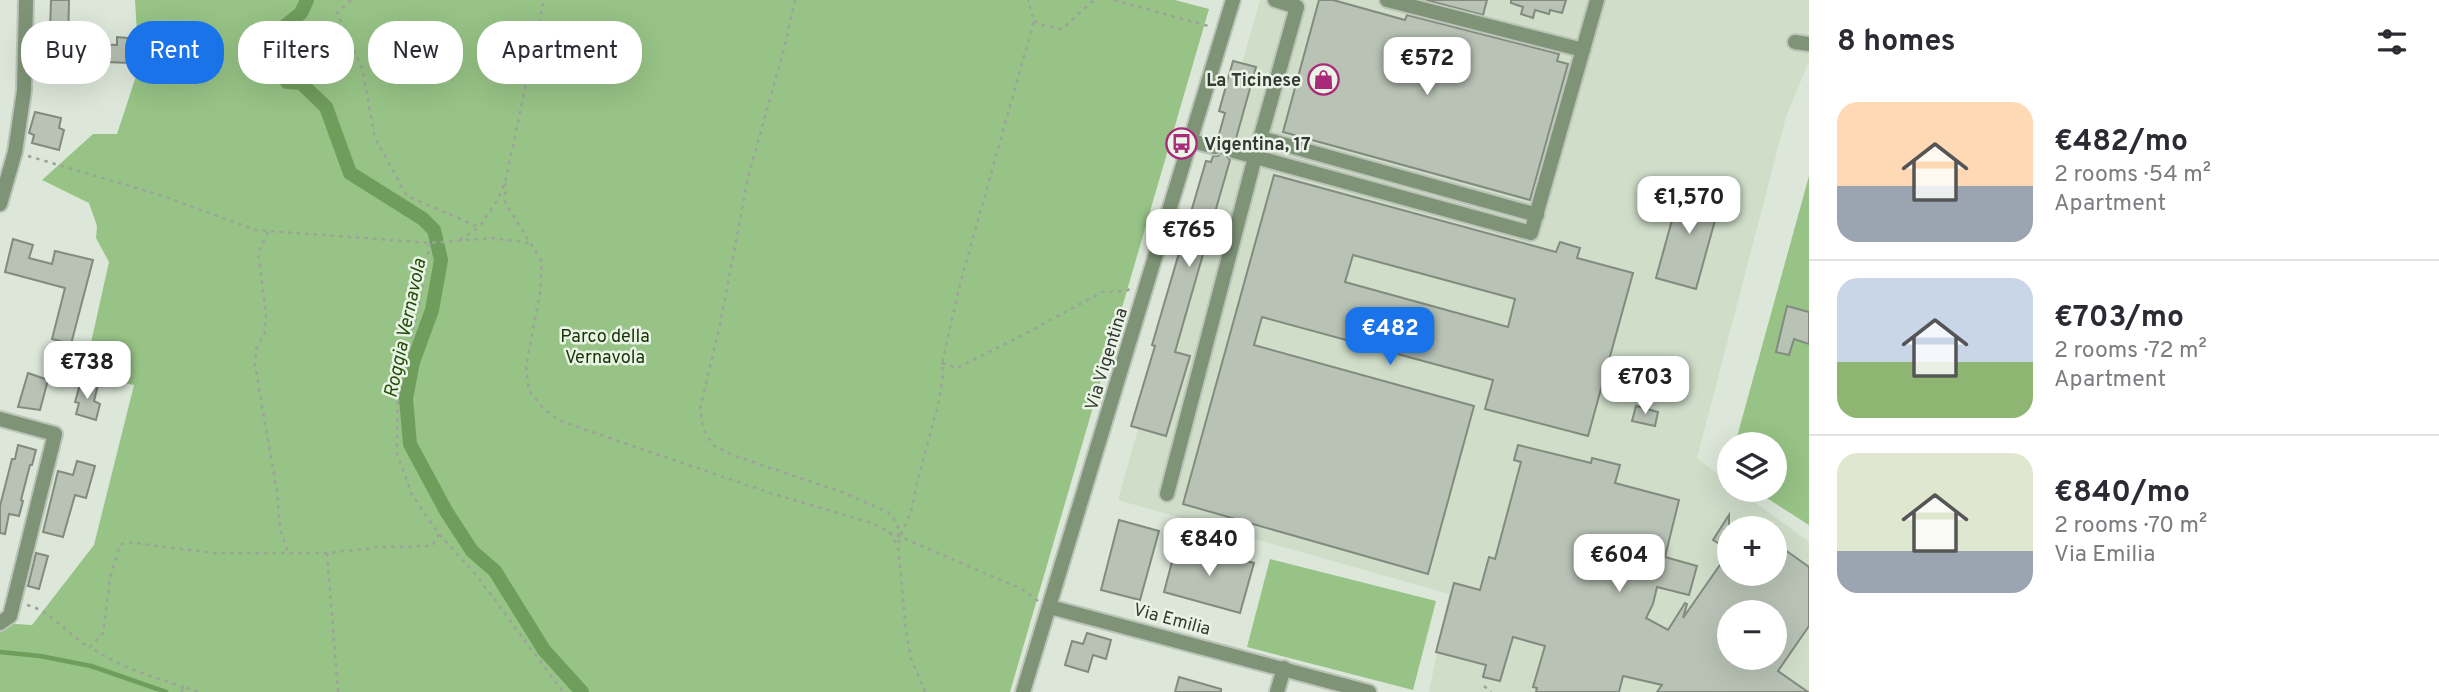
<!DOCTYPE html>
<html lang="en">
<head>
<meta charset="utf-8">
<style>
  :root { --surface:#fff; --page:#f7f7f7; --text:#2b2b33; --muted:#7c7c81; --line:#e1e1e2; --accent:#1a73e8 }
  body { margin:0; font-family:Overpass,sans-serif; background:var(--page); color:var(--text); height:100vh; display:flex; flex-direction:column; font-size:26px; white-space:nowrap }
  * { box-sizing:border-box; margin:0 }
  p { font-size:23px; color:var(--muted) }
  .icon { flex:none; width:38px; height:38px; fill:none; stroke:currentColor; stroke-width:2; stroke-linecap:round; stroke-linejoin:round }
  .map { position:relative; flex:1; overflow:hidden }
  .side { display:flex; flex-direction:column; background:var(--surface); width:630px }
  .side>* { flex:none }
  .top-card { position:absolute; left:21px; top:21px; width:665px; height:63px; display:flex; gap:14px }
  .tools { position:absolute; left:1717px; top:432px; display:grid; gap:14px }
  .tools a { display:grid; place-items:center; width:70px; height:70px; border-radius:50%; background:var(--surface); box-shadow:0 7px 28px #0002; font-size:35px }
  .price { position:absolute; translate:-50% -60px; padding:0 16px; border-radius:14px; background:#fff; color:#222; font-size:23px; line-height:46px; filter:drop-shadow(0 2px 4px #0008) }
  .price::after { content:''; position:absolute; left:50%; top:42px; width:21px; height:16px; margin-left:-10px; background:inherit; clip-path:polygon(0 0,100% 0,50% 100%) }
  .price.active { background:var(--accent); color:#fff }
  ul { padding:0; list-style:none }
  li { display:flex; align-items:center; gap:21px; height:175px; padding:0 28px }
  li+li { border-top:2px solid var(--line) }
  li span { display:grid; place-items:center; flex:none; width:196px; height:140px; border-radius:21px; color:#555 }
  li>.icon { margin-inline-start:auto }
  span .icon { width:84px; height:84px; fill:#fffc; stroke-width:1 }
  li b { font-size:30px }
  h2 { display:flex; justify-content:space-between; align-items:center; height:84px; padding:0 28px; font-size:30px }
  .chip { padding:0 24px; border-radius:28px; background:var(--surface); box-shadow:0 7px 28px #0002; font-size:24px; line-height:63px }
  .chip.active { background:var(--accent); color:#fff }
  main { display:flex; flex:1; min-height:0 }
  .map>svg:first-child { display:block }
</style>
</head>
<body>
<main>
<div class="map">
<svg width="1809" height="692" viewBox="0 0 1809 692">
  <rect width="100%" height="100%" fill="#dce7d9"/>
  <path fill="#cfddc9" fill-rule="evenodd" d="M 1260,0 L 1809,0 L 1809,61 L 1786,117 L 1697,458 L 1729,483 L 1729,490 L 1738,490 L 1809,542 L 1809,692 L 1429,692 L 1449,594 L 1118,500 ZM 1729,528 L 1774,528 L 1774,574 L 1729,574 ZM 1729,612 L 1774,612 L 1774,658 L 1729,658 Z"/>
  <g fill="#97c386">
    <path d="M 135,0 L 1175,0 L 1209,9 L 1010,692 L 0,692 L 0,623 L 32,625 L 94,545 L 134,385 L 84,374 L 109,262 L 96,238 L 97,226 L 89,203 L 42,180 L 93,134 L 117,134 L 139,67 Z"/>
    <path d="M 1809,176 L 1809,525 L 1754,490 L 1774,490 L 1774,444 L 1735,444 Z"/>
    <path d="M 1270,559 L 1436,601 L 1413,690 L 1247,647 Z"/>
  </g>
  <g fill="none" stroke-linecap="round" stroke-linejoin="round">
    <path stroke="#6f9d5c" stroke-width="4.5" d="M 0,652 L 40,656 L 91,666 L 166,692"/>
    <path stroke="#6f9d5c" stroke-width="14" d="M 307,0 L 301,13 L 285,26 L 277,57 L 287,82 L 301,83 L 326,107 L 350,173 L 423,219 L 434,230 L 441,260 L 432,310 L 413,362 L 406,399 L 410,444 L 446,511 L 472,551 L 495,571 L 544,650 L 582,692"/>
  </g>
  <g fill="#b8c2b5" stroke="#828b7e" stroke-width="2" fill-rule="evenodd">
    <path d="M 51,0 L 69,0 L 68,43 L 117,45 L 117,37 L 128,38 L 131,63 L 49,60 Z"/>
    <path d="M 1319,0 L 1333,0 L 1405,20 L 1407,15 L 1559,54 L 1557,61 L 1568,64 L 1530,200 L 1283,132 Z"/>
    <path d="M 1426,0 L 1487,0 L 1483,15 Z"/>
    <path d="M 1511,0 L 1566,0 L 1562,13 L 1550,10 L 1549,14 L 1535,10 L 1533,18 L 1521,14 L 1523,7 L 1511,3 Z"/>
    <path d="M 1233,61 L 1256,67 L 1235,142 L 1228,144 L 1225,149 L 1225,154 L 1230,160 L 1175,352 L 1190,356 L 1166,436 L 1131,426 L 1155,346 L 1152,345 L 1206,161 L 1211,162 L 1213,156 L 1218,156 L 1224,150 L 1224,144 L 1218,138 L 1225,113 L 1219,111 Z"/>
    <path d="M 35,112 L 61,118 L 59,128 L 64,130 L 59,150 L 32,143 L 34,135 L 29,133 Z"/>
    <path d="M 1274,175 L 1556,252 L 1560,242 L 1580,248 L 1577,258 L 1633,273 L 1588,436 L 1485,409 L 1493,380 L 1262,317 L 1254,345 L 1474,406 L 1428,574 L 1183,504 ZM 1353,255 L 1515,299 L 1508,327 L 1345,282 Z"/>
    <path d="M 1682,184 L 1722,195 L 1696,289 L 1656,278 Z"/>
    <path d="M 13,239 L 33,245 L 29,258 L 52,264 L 55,251 L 93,260 L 71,344 L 52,339 L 65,288 L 5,272 Z"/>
    <path d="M 1787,306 L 1809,312 L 1809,344 L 1794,339 L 1789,355 L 1776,352 Z"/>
    <path d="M 28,373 L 48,380 L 40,410 L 18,407 Z"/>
    <path d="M 81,381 L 98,385 L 94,401 L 100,404 L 96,420 L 76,414 L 79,403 L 75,402 Z"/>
    <path d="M 1636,406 L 1658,412 L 1655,426 L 1632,421 Z"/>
    <path d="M 18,445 L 36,450 L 32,465 L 30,465 L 21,500 L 23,501 L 19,516 L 9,514 L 5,534 L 0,533 L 0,506 L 12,459 L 15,459 Z"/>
    <path d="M 1518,445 L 1591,463 L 1592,458 L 1620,465 L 1615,483 L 1679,500 L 1665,557 L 1697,566 L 1689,595 L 1657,587 L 1653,604 L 1646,618 L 1668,630 L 1685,603 L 1687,604 L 1683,618 L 1729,552 L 1729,574 L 1774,574 L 1774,542 L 1809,567 L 1809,626 L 1778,671 L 1808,692 L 1657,692 L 1662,685 L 1623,676 L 1619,692 L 1536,692 L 1537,688 L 1533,687 L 1545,646 L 1513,637 L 1500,681 L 1483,677 L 1486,665 L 1436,652 L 1454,583 L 1480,590 L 1489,557 L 1495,559 L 1521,462 L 1514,460 ZM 1729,612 L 1774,612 L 1774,658 L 1729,658 Z"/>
    <path d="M 77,461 L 95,466 L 86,498 L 75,495 L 63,537 L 43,532 L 58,471 L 73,475 Z"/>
    <path d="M 1729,515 L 1729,550 L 1713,540 Z"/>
    <path d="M 1119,520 L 1159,531 L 1140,600 L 1101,590 Z"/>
    <path d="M 1177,543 L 1254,563 L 1240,613 L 1164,592 Z"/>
    <path d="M 36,553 L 48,556 L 39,589 L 28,586 Z"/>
    <path d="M 1087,633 L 1111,640 L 1106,659 L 1093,655 L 1088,672 L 1065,665 L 1072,641 L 1083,644 Z"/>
    <path d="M 1179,677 L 1221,689 L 1221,692 L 1175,692 Z"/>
  </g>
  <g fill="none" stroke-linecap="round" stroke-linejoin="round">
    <defs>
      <g id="minor">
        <path d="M 1387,0 L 1583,50"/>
        <path d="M 1795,42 L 1809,44"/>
        <path d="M 1261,138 L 1537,215"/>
        <path d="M 1191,141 L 1215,147"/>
        <path d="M 1234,151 L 1531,233 L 1597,0"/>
        <path d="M 0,204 L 15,152 L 24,91 L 26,0"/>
        <path d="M 0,419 L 55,434 L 10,616 L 0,623"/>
        <path d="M 1167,494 L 1255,157 L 1297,7 L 1275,0"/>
        <path d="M 1050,607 L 1369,692"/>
        <path d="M 1023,692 L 1233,0"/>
        <path d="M 1277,692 L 1284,668"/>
      </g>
    </defs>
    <use href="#minor" stroke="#bbc4b8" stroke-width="18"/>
    <g stroke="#9ca499" stroke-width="2.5" stroke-dasharray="3.5 5" stroke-linecap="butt">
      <path d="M 351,0 L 337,13 L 362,68 L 375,138 L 407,196 L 479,227"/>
      <path d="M 795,0 L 785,45 L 748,178 L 720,325 L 700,409 L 703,428 L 713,445 L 732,455 L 839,491 L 888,512 L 897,523 L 900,537"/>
      <path d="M 1114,0 L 1212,27"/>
      <path d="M 1034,21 L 1045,26 L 1062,29 L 1094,0"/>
      <path d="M 28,156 L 160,195 L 256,230 L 430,243 L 492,238 L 530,243"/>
      <path d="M 505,183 L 505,202 L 542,262 L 540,293 L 526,367 L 529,391 L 543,408 L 560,421 L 773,494 L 872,523 L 889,532 L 898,546"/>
      <path d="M 268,232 L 258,253 L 266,313 L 265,332 L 256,349 L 255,365 L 277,492 L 280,528 L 288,553"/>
      <path d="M 460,240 L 479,227 L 497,201 L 505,183 L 544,0"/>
      <path d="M 430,243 L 419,306 L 398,389 L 397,453 L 412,495 L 439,534 L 477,576 L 563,692"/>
      <path d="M 942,363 L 957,368 L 1025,334 L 1102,292 L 1126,291 L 1132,288"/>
      <path d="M 889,532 L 1022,589 L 1038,601"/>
      <path d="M 27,605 C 54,612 66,635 90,647"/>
      <path d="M 1484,686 L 1491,692"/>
      <path d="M 184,687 C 151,676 119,667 90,647 L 103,633 L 110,578 L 120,545 L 127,542 L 213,553 L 327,553"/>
      <path d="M 181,692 L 184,687 L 199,692"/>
      <path d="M 338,692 L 327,553 L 381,547 L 432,546 L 439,534"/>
      <path d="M 925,692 L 911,658 L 906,631 L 898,546 L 900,537 L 911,512 L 917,482 L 938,405 L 943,378 L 942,363 L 960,284 L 1034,21 L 1028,0"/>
    </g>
    <use href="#minor" stroke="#7f9477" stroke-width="14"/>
  </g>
  <defs>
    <symbol id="shop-ring" viewBox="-11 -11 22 22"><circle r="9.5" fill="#eaf4e6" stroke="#a92a79" stroke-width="1.5"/><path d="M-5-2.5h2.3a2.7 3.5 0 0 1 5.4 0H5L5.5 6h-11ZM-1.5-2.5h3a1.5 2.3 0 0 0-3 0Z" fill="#a92a79"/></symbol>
    <symbol id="bus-ring" viewBox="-11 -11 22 22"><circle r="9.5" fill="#eaf4e6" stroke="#a92a79" stroke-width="1.5"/><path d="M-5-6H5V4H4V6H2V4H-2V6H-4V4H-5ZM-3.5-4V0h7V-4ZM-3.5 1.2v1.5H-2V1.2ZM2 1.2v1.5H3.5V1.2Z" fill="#a92a79"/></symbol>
  </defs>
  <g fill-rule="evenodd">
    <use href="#shop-ring" x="1306" y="62" width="35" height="35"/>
    <use href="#bus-ring" x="1164" y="126" width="35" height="35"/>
  </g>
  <g text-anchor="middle" stroke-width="5" stroke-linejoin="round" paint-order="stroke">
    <g font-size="18" font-weight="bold" fill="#353934" stroke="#eaf4e6" text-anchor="end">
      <text x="1301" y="86">La Ticinese</text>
      <text x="1204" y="150" text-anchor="start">Vigentina, 17</text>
    </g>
    <g font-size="18" fill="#163505" stroke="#eaf4e6">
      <text x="605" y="342">Parco della<tspan x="605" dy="21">Vernavola</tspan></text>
    </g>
    <g font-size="18" fill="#353934" stroke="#eaf4e6">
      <text transform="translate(1106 359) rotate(-73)" y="6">Via Vigentina</text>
      <text transform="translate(1172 619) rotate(15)" y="6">Via Emilia</text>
    </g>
    <g font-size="19" font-style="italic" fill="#224e07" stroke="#eaf4e6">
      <text transform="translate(404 328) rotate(-78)" y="7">Roggia Vernavola</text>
    </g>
  </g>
</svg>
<div class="tools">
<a><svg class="icon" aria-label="layers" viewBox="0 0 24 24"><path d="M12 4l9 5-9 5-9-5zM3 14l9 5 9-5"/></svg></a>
<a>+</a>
<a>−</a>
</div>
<b class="price" style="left:1427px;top:97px">€572</b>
<b class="price" style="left:1689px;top:236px">€1,570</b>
<b class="price" style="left:1189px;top:269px">€765</b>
<b class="price active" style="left:1390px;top:367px">€482</b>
<b class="price" style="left:87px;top:401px">€738</b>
<b class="price" style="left:1645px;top:416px">€703</b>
<b class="price" style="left:1209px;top:578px">€840</b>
<b class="price" style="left:1619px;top:594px">€604</b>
<div class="top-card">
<a class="chip">Buy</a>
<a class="chip active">Rent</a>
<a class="chip">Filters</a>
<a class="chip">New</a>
<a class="chip">Apartment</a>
</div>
</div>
<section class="side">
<h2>8 homes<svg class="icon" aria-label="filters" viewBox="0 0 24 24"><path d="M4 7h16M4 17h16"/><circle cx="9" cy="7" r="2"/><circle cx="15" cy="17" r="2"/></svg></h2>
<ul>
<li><span style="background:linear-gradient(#ffd9b3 60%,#9aa5b1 0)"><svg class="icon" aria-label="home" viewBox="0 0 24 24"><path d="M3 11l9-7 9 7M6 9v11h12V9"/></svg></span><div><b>€482/mo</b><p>2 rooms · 54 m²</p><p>Apartment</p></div></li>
<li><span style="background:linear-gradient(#c9d6e8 60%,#8fb573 0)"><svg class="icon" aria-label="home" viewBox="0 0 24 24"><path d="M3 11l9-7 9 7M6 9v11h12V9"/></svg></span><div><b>€703/mo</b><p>2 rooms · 72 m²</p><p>Apartment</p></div></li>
<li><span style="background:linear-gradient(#dfe7d0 70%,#9aa5b1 0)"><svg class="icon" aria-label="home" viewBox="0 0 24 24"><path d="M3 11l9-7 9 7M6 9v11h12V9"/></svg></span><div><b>€840/mo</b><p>2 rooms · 70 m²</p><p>Via Emilia</p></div></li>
</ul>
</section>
</main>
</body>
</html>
